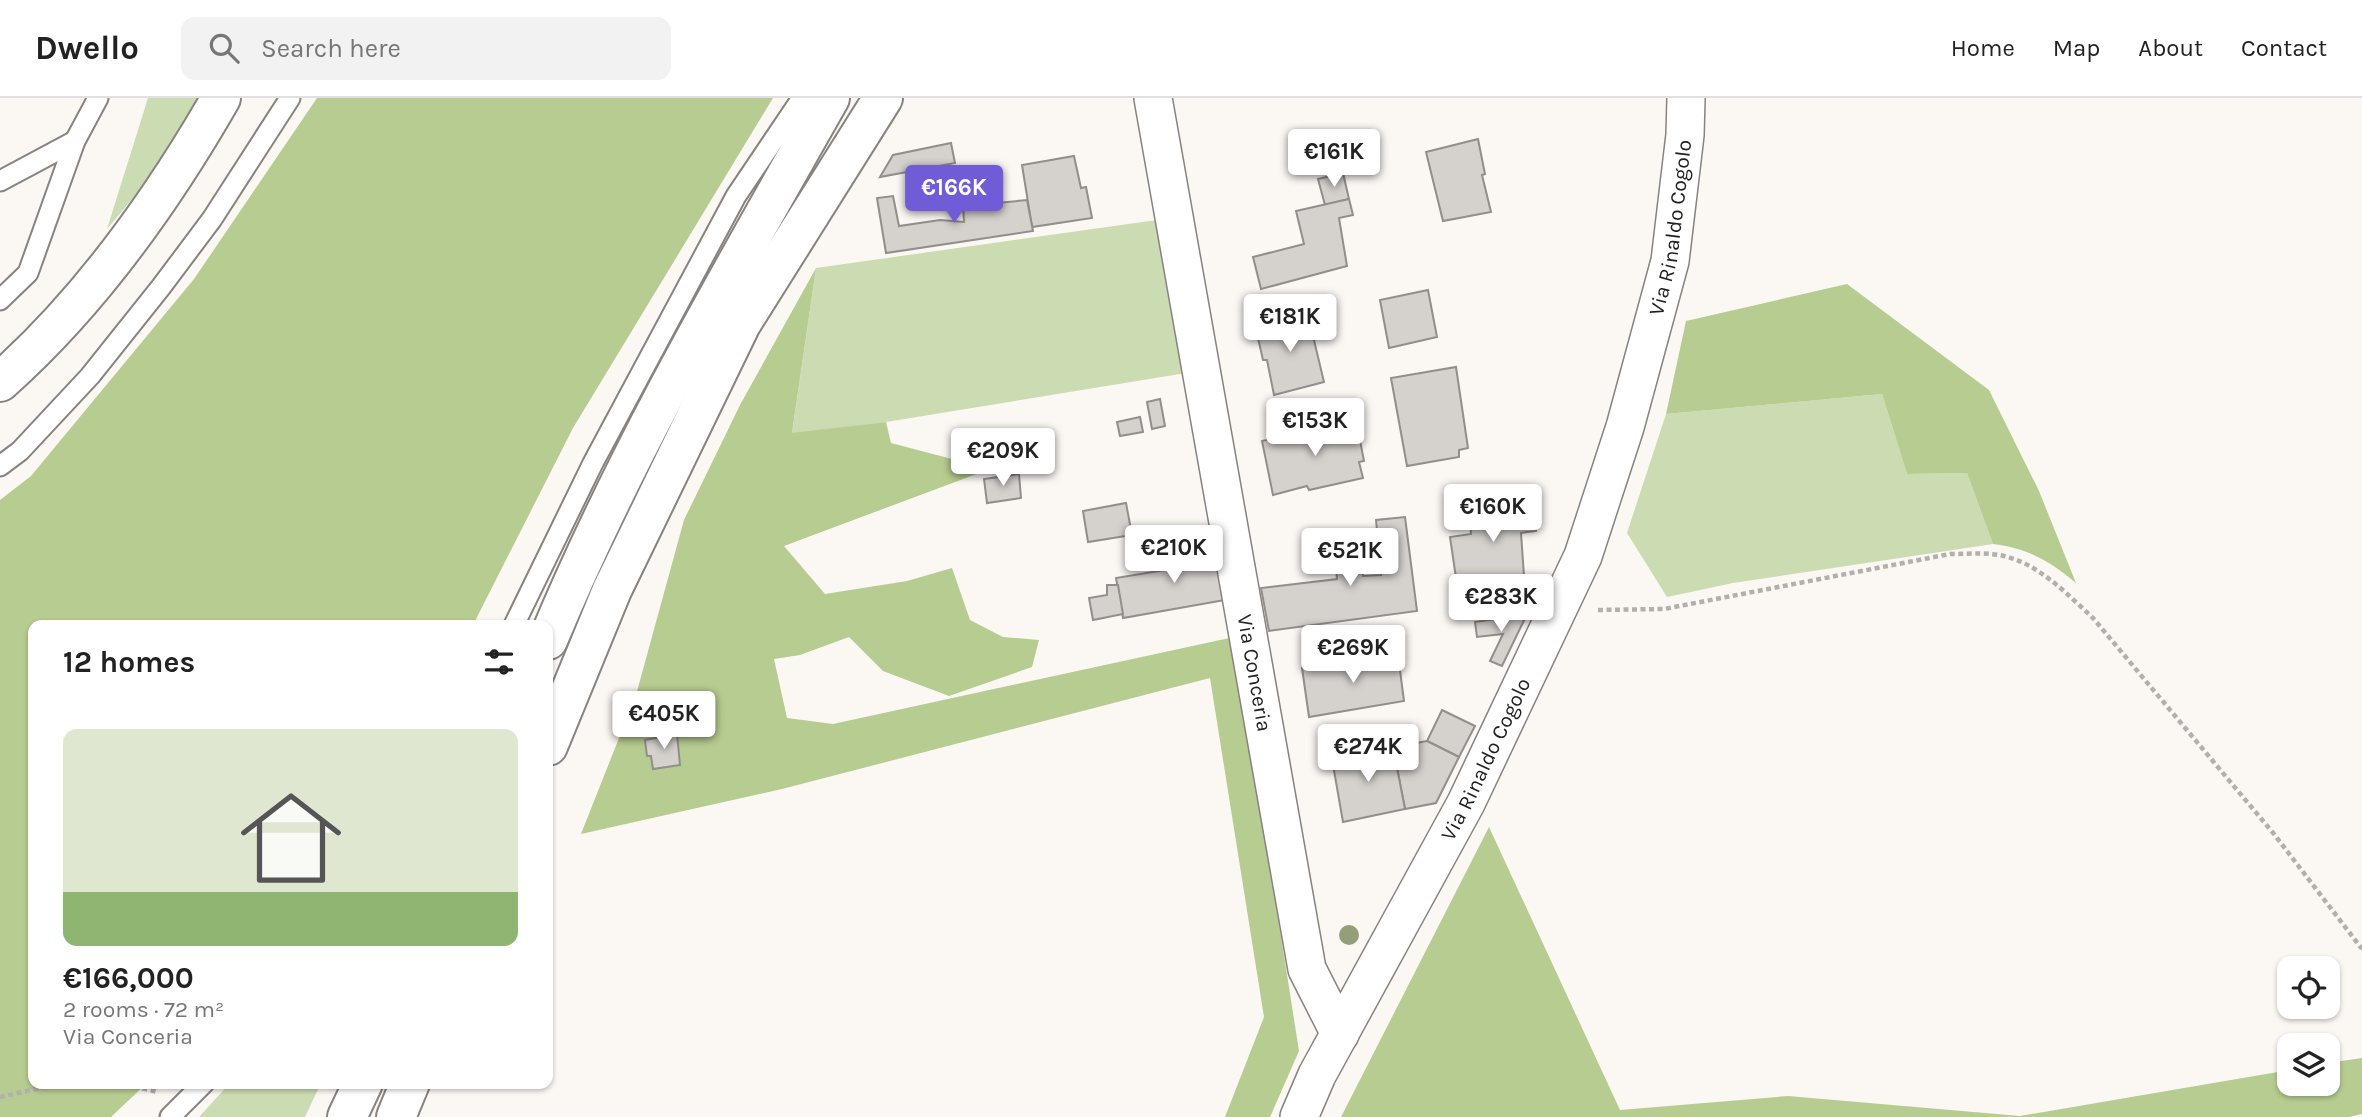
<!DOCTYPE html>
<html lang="en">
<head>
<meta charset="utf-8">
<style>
  :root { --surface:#fff; --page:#f2f2f2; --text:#222; --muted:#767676; --line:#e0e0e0; --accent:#705cd7 }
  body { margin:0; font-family:Karla,sans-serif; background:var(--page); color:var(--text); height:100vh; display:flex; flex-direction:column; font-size:26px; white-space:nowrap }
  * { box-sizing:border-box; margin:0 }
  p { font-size:23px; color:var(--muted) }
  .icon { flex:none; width:38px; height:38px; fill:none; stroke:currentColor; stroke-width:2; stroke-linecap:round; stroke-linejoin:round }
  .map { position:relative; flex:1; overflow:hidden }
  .side { position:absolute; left:28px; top:522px; width:525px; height:469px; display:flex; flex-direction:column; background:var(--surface); border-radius:14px; box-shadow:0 2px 5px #0004 }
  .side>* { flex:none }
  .controls { position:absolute; left:2277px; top:858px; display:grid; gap:14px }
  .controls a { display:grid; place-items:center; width:63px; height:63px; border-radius:14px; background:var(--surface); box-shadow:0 2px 5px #0004; font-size:35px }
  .price { position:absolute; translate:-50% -60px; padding:0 16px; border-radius:7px; background:#fff; color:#222; font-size:23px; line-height:46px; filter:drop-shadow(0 2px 4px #0008) }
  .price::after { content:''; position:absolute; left:50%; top:42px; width:21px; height:16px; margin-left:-10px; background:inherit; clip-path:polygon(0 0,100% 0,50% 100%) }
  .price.selected { background:var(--accent); color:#fff }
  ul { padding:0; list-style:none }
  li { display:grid; align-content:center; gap:14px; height:371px; padding:0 35px }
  li span { display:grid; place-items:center; height:217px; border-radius:14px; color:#555 }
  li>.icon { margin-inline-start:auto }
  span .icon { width:126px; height:126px; fill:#fffc; stroke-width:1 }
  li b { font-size:30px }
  h2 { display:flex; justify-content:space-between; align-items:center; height:84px; padding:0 35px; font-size:30px }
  header { display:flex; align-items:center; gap:42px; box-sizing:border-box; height:98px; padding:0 35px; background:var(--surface); border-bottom:2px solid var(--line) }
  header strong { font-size:33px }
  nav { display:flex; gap:38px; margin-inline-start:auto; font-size:24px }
  .search { width:490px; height:63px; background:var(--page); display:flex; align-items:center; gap:18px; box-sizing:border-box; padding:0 24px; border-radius:14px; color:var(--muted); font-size:26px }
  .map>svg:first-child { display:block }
</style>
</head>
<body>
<header>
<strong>Dwello</strong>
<div class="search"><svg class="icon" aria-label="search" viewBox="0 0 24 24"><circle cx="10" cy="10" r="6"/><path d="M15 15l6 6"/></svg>Search here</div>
<nav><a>Home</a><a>Map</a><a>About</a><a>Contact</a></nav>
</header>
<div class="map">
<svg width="2362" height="1019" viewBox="0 0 2362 1019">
  <rect width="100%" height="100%" fill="#fbf7f3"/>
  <g fill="#cbdbb2">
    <path d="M 148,0 L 203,0 L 164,63 L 107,131 Z"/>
    <path d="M 1157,122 L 1186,275 L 886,324 L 792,336 L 816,170 Z"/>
    <path d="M 1882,296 L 1907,376 L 1967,375 L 1993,446 L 1733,485 L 1667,499 L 1627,435 L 1666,316 Z"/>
    <path d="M 230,985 L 321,985 L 305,1019 L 199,1019 Z"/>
  </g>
  <g fill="#b6cc90">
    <path d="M 317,0 L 773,0 L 573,330 L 473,527 L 33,527 L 33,985 L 147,985 L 111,1019 L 0,1019 L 0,402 L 31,378 L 194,181 Z"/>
    <path d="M 816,170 L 792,335 L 886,324 L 891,345 L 990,371 L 784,448 L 825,496 L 907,483 L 952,470 L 970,522 L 1003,539 L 1039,542 L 1032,569 L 949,598 L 883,573 L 849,539 L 800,557 L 774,561 L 787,620 L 833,626 L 1234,539 L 1299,953 L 1270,1019 L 1225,1019 L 1264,919 L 1210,580 L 782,691 L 581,736 L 636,597 L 684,422 L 740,307 Z"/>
    <path d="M 1847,186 L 1989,292 L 2039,393 L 2076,485 C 2050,463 2027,450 1993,446 L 1967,375 L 1907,376 L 1882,296 L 1666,316 L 1686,223 Z"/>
    <path d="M 1489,729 L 1620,1012 L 1788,998 L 2020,1018 L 2289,972 L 2289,985 L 2328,985 L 2328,965 L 2362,960 L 2362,1016 L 2349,1019 L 1341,1019 Z"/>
  </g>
  <g fill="#d5d1cd" stroke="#928e8b" stroke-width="2">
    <path d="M 1478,41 L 1485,76 L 1482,77 L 1491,114 L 1443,123 L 1426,54 Z"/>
    <path d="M 951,45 L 955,65 L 880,79 L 893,57 Z"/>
    <path d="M 1074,58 L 1081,90 L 1086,89 L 1092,120 L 1032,129 L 1022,67 Z"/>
    <path d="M 1343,75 L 1349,101 L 1325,107 L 1318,81 Z"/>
    <path d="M 893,98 L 899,128 L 940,122 L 964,124 L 963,108 L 996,102 L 997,105 L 1027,102 L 1033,133 L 886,155 L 877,100 Z"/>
    <path d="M 1349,101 L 1353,117 L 1339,120 L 1347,168 L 1261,191 L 1253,159 L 1304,146 L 1296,113 Z"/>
    <path d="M 1428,192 L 1437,239 L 1389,250 L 1380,202 Z"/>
    <path d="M 1308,217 L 1324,284 L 1274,297 L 1267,262 L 1263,262 L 1255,227 Z"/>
    <path d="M 1456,269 L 1468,350 L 1459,352 L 1459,359 L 1407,368 L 1391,280 Z"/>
    <path d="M 1160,301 L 1165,328 L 1152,331 L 1147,304 Z"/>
    <path d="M 1140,319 L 1143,334 L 1120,338 L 1117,324 Z"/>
    <path d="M 1356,322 L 1364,363 L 1359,364 L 1363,380 L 1309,392 L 1307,388 L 1273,397 L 1262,343 Z"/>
    <path d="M 1019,376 L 1021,400 L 987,405 L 984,381 Z"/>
    <path d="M 1126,405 L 1132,437 L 1088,444 L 1083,413 Z"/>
    <path d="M 1533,406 L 1536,433 L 1521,435 L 1524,478 L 1457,487 L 1450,439 L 1471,436 L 1469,412 Z"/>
    <path d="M 1405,419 L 1417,513 L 1269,533 L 1261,490 L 1337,481 L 1335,460 L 1360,456 L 1363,478 L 1381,477 L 1376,422 Z"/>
    <path d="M 1217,446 L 1225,502 L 1123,520 L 1116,480 L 1189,468 L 1186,451 Z"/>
    <path d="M 1107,487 L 1118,487 L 1123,516 L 1093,522 L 1089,500 L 1107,497 Z"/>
    <path d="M 1527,516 L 1502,568 L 1490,563 L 1503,536 L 1477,539 L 1475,524 Z"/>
    <path d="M 1398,557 L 1404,603 L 1309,619 L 1302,570 Z"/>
    <path d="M 1442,612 L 1475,628 L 1459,659 L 1427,643 Z"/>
    <path d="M 677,636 L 680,667 L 653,671 L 651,658 L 647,658 L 645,642 Z"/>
    <path d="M 1427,643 L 1459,659 L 1436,705 L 1405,711 L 1393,649 Z"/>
    <path d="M 1393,649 L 1405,711 L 1343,724 L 1332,661 Z"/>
  </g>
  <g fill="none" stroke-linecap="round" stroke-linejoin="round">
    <defs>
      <g id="lane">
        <path d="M 0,83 L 75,43"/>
        <path d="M 0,202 L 28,175 L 75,43 L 98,0"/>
        <path d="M 0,368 L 20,353 L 90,278 L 161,189 L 212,121 L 290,0"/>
        <path d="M 514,527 L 593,365 L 736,98 L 802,0"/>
        <path d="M 170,1019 L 204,985"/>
      </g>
      <g id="street">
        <path id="s1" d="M 1153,0 L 1307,871 L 1340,936"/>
        <path id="s2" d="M 1299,1019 L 1317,977 L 1466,705 L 1583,458 L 1625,329 L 1670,163 L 1685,37 L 1686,0"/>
      </g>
      <g id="highway">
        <path d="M 0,284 C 88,206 163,101 221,0"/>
        <path d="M 548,542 C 626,354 730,177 830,0"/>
        <path d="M 548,648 L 612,492 L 741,226 L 883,0"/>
        <path d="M 347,1019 L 363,985"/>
        <path d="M 396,1019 L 410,985"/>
      </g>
    </defs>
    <use href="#lane" stroke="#878380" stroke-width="23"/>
    <use href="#street" stroke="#878380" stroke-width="40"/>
    <use href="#highway" stroke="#878380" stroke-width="42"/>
    <g stroke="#b2afac" stroke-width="4.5" stroke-dasharray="5 3.5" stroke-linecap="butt">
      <path d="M 1598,512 L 1664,511 L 1950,456 C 1968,456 1986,454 2004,458 C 2039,466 2068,497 2093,520 L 2274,736 L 2362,851"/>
      <path d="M 109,985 L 126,986 L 157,994"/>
      <path d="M 0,999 L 63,985"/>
    </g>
    <use href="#lane" stroke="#fff" stroke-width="19"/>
    <use href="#street" stroke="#fff" stroke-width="37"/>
    <use href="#highway" stroke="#fff" stroke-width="38"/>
  </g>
  <circle fill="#969e79" cx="1349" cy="837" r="10"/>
  <g text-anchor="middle" stroke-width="5" stroke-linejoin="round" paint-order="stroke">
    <g font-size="21" fill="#222120" stroke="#fff">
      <text dy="7" stroke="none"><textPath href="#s2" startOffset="970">Via Rinaldo Cogolo</textPath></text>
      <text dy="7" stroke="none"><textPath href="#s1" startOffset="584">Via Conceria</textPath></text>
      <text dy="7" stroke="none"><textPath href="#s2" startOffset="404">Via Rinaldo Cogolo</textPath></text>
    </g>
  </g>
</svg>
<div class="controls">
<a><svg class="icon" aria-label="locate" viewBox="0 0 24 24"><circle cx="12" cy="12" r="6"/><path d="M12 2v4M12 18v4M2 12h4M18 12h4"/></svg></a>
<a><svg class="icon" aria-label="layers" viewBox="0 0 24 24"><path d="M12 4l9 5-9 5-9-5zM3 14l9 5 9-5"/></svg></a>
</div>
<b class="price" style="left:1334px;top:91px">€161K</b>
<b class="price selected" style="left:954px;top:127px">€166K</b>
<b class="price" style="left:1290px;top:256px">€181K</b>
<b class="price" style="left:1315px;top:360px">€153K</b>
<b class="price" style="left:1003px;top:390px">€209K</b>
<b class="price" style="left:1493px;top:446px">€160K</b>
<b class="price" style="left:1174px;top:487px">€210K</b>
<b class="price" style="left:1350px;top:490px">€521K</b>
<b class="price" style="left:1501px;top:536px">€283K</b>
<b class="price" style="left:1353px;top:587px">€269K</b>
<b class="price" style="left:664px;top:653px">€405K</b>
<b class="price" style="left:1368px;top:686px">€274K</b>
<section class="side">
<h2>12 homes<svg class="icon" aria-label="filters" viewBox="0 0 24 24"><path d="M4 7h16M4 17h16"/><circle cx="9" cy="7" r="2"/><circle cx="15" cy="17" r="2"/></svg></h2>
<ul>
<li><span style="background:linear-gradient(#dfe7d0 75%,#8fb573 0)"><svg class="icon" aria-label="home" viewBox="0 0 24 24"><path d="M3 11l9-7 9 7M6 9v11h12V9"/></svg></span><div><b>€166,000</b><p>2 rooms · 72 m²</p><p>Via Conceria</p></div></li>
</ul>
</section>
</div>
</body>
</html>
